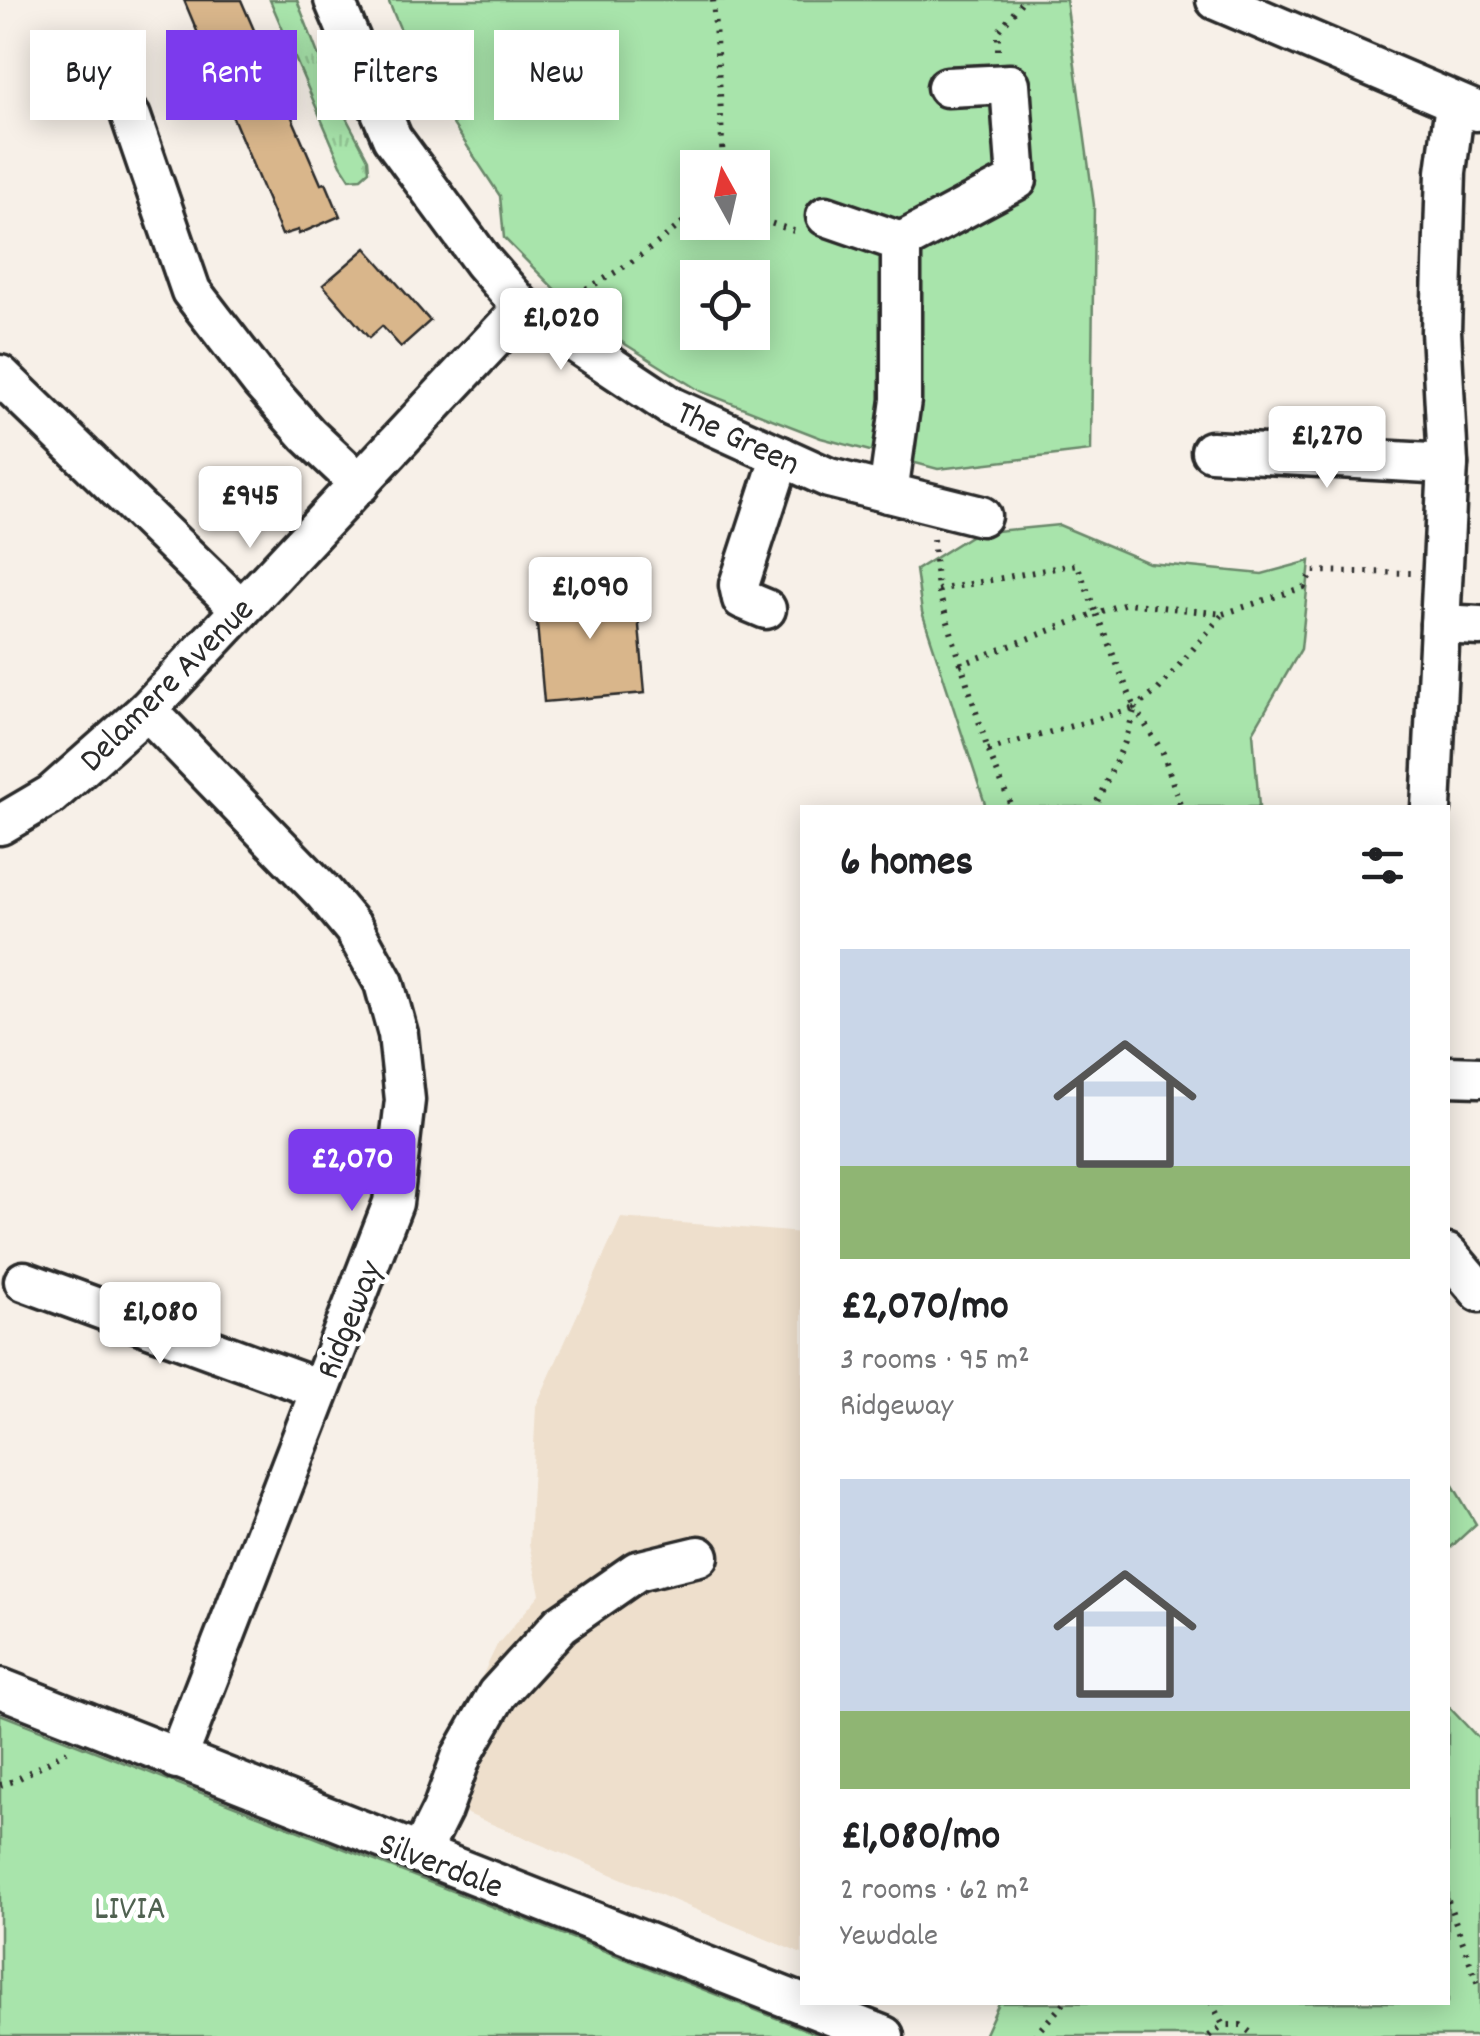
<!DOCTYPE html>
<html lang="en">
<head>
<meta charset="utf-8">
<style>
  :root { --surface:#fff; --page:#f6f6f6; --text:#202124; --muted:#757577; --accent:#7c3aed }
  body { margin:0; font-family:Dekko,sans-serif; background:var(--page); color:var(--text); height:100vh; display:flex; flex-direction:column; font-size:38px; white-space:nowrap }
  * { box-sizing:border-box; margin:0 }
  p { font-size:32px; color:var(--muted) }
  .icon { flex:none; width:55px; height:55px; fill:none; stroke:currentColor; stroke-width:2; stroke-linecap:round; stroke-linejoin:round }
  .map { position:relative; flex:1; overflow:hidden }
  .panel { position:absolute; left:800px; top:805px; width:650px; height:1200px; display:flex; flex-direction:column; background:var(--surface); border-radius:0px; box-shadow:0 5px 25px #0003 }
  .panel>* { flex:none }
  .hud { position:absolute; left:30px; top:30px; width:620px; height:90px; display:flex; gap:20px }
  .needle { width:65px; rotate:352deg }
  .buttons { position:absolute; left:680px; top:150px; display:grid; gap:20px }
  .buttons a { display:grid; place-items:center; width:90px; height:90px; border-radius:0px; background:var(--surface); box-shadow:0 5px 25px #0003; font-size:50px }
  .price { position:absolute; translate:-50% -85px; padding:0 22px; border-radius:10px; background:#fff; color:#222; font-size:32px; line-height:65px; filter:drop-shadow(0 2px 5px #0008) }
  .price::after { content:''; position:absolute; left:50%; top:60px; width:30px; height:22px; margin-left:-15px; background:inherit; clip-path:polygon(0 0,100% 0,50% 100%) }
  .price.on { background:var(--accent); color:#fff }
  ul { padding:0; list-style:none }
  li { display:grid; align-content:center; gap:20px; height:530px; padding:0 40px }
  li span { display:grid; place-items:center; height:310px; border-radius:0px; color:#555 }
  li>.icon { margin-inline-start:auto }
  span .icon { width:180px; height:180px; fill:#fffc; stroke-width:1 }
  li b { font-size:42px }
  h2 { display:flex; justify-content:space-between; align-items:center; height:120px; padding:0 40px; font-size:42px }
  .tag { padding:0 35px; border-radius:0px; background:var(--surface); box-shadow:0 5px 25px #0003; font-size:35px; line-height:90px }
  .tag.on { background:var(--accent); color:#fff }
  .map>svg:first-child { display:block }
</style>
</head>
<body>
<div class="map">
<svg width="1480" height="2036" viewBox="0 0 1480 2036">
  <defs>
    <pattern id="grass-tufts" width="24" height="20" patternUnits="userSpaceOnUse" patternTransform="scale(2.5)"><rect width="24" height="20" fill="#a8e4ab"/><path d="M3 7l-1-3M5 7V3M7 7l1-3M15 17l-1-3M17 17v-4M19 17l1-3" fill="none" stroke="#91c493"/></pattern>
  </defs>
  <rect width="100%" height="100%" fill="#f7f0e8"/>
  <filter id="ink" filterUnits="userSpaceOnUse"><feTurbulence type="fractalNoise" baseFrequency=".01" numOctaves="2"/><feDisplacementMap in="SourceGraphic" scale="20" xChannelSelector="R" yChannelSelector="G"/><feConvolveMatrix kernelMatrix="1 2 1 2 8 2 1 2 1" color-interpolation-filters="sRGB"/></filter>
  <g filter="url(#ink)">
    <path fill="#eedfcc" d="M 621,1218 L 802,1233 L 802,1954 L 425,1796 L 497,1645 L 540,1594 L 529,1544 L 536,1406 Z"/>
    <path fill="url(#grass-tufts)" stroke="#6a886b" stroke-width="2.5" d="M 270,0 L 297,0 L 333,93 L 368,159 L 369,171 L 361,178 L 350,179 L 341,165 Z"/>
    <g fill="#a8e4ab" stroke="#6a886b" stroke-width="2.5" fill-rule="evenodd">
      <path d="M 388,0 L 1066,0 L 1094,205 L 1091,451 L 938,469 L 821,438 L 700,391 L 582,317 L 504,238 L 500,196 L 418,71 ZM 698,168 L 752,168 L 752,222 L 698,222 ZM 698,278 L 752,278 L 752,332 L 698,332 Z"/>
      <path d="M 1059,525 L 1149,563 L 1262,574 L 1310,561 L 1301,649 L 1253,732 L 1259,807 L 986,807 L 922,612 L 916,570 L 975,533 Z"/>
      <path d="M 1448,1477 L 1476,1524 L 1448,1550 Z"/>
      <path d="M 1448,1706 L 1480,1740 L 1480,2036 L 984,2036 L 999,2003 L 1448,2002 Z"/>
      <path d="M 0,1714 L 822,2036 L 0,2036 Z"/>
    </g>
    <g fill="#d9b68b" stroke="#2b2b2b" stroke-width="2.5">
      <path d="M 184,0 L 241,0 L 321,184 L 326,183 L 340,216 L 299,234 L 298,230 L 282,235 Z"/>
      <path d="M 366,248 L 430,321 L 401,347 L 382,326 L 369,338 L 323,285 Z"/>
      <path d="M 635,581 L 645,693 L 544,702 L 534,590 Z"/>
    </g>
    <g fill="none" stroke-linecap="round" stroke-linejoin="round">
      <defs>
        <g id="minor">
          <path d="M 334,0 L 392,138 L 483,262 L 523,308 L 672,407 L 829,478 L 981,516"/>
          <path d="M 1216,0 L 1476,111"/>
          <path d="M 131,117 L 191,291 L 261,382 L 308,435 L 360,484"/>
          <path d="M 826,216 L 901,242 L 901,400 L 888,493"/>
          <path d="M 901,242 L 1017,180 L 1010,84 L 947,87"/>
          <path d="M 0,375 L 241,609"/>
          <path d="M 1211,451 L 1448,464"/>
          <path d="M 766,609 L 742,599 L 739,585 L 781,456"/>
          <path d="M 1440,624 L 1480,626"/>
          <path d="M 147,710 L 324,893 L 354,929 L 384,983 L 398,1034 L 405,1100 L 393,1203 L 177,1759"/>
          <path d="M 1431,808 L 1448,464 L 1441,331 L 1446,172 L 1455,104"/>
          <path d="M 0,825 L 51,795 L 147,710 L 523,308"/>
          <path d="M 1448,1076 L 1480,1077"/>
          <path d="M 1448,1254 L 1480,1292"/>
          <path d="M 24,1281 L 319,1389"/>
          <path d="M 0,1688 L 884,2036"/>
          <path d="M 420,1854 L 442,1810 L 462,1755 L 497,1694 L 561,1624 L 637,1571 L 699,1556"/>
        </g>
      </defs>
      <use href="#minor" stroke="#2b2b2b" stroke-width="45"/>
      <g stroke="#2b2b2b" stroke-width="6" stroke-dasharray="2.5 8" stroke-linecap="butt">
        <path d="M 713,0 L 720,92 L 723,168"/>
        <path d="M 998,50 L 998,32 L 1023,0"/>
        <path d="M 752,217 L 794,231"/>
        <path d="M 567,298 C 616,276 658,245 698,209"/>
        <path d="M 933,539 L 938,590 L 988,750 L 1012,808"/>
        <path d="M 938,590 L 1077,564 L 1096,613 L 1126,603 L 1223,614 L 1158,690 L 1135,708 L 1163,753 L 1181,808"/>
        <path d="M 1223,614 L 1304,587 L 1312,571 L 1411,573"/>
        <path d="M 960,665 L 1096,613 L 1135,708 L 1125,742 L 1094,808"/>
        <path d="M 988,750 L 1135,708"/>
        <path d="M 0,1785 L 14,1781 L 67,1751"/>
        <path d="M 1448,1901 L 1480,1990"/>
        <path d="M 1211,2002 L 1223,2025 L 1241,2025 L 1255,2036"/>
        <path d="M 1034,2036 L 1065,2002"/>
        <path d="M 1209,2036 L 1223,2025"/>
      </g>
      <use href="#minor" stroke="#fff" stroke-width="38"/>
    </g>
  </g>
  <g text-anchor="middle" stroke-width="9" stroke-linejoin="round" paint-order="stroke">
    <g font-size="35" fill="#2b2b2b" stroke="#fff">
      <text transform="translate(739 436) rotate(25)" y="12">The Green</text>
      <text transform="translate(165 683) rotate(-45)" y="12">Delamere Avenue</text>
      <text transform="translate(347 1319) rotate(-68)" y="12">Ridgeway</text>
      <text transform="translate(442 1863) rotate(21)" y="12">Silverdale</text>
    </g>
    <g font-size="35" fill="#506251" stroke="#fff">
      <text x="130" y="1918">LIVIA</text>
    </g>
  </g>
</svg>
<div class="buttons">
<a><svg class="needle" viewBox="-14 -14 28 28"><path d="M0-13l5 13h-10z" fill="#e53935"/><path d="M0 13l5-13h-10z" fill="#757577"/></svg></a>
<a><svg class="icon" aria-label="locate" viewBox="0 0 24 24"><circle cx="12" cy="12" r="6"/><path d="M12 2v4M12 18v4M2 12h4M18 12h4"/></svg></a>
</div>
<b class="price" style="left:561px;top:373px">£1,020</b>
<b class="price" style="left:1327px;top:491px">£1,270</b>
<b class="price" style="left:250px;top:551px">£945</b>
<b class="price" style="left:590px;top:642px">£1,090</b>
<b class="price on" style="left:352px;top:1214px">£2,070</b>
<b class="price" style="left:160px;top:1367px">£1,080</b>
<div class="hud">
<a class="tag">Buy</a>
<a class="tag on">Rent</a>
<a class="tag">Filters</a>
<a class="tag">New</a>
</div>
<section class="panel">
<h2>6 homes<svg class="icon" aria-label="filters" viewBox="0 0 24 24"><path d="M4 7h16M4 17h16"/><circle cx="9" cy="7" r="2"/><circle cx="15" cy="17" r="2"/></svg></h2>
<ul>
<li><span style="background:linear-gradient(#c9d6e8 70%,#8fb573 0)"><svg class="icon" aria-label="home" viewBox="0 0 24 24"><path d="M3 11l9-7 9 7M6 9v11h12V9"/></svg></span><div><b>£2,070/mo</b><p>3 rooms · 95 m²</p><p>Ridgeway</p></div></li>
<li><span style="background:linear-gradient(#c9d6e8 75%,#8fb573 0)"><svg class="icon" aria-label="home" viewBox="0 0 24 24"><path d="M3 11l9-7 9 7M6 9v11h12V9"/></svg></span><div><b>£1,080/mo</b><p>2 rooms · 62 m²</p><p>Yewdale</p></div></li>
</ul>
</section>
</div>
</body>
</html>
